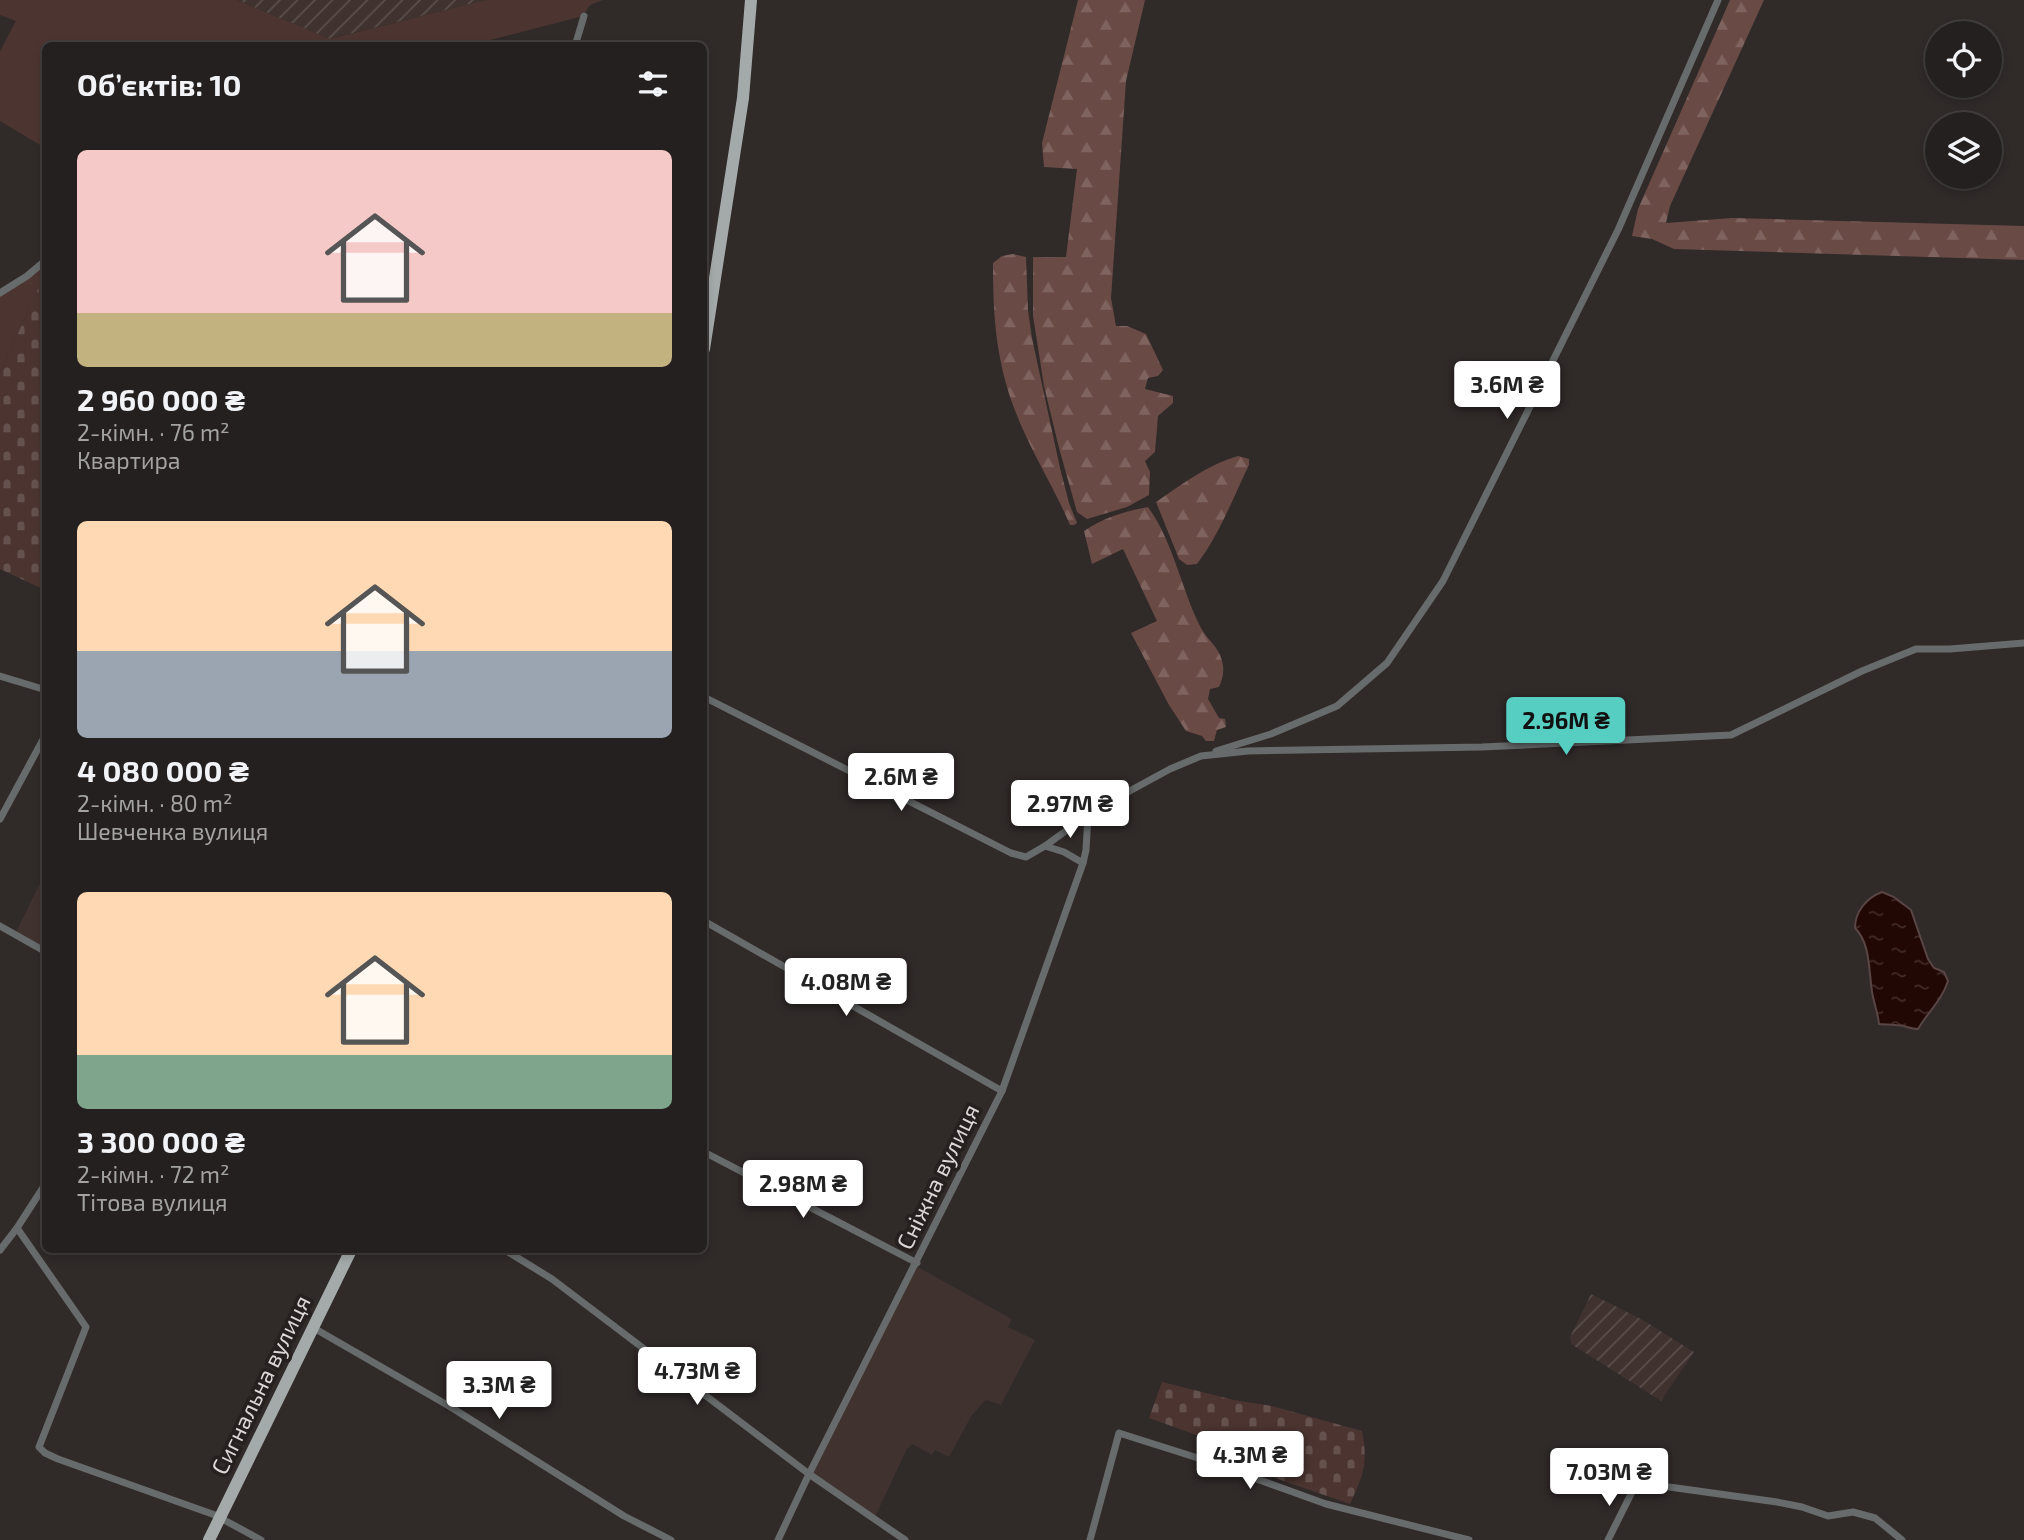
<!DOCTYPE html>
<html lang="uk">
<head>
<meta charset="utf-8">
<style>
  :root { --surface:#24201f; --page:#302d2c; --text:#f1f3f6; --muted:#a3a3a4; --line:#413e3d; --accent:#57cec2 }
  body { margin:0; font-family:"Exo 2",sans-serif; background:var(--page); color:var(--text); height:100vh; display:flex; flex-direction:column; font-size:26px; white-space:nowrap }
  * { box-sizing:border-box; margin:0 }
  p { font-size:23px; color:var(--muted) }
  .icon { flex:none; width:38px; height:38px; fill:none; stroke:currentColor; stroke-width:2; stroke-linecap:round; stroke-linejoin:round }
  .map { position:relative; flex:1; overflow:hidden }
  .sheet { position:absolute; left:42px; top:42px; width:665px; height:1211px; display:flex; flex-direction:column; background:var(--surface); border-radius:10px; box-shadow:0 4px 10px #0003,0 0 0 2px var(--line) }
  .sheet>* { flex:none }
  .fabs { position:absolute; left:1925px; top:21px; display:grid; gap:14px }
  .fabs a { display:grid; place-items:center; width:77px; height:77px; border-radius:50%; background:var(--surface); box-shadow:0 4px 10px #0003,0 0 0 2px var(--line); font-size:35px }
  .price { position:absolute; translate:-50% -60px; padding:0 16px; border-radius:7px; background:#fff; color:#222; font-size:23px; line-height:46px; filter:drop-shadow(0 2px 4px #0008) }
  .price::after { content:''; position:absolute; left:50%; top:42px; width:21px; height:16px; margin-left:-10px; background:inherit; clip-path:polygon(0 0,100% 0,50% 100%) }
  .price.active { background:var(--accent); color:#111 }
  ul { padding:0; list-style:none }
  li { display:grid; align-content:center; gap:14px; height:371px; padding:0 35px }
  li span { display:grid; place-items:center; height:217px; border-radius:10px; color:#555 }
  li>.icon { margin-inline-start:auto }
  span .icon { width:126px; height:126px; fill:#fffc; stroke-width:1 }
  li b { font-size:30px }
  h2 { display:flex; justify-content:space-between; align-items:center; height:84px; padding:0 35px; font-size:30px }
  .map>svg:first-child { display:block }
</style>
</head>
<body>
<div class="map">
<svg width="2024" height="1540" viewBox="0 0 2024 1540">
  <defs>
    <pattern id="industrial-furrows" width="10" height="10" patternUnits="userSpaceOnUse" patternTransform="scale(1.75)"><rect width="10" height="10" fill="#3f322f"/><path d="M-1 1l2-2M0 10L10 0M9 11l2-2" fill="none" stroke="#5a4f4c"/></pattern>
    <pattern id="forest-firs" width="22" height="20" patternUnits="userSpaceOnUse" patternTransform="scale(1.75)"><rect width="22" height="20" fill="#6a4a45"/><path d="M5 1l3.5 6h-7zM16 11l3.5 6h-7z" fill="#7f635f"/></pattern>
    <pattern id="cemetery-stones" width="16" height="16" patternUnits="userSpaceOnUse" patternTransform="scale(1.75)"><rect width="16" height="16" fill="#4c3531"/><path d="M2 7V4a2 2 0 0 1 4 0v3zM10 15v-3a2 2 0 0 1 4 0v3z" fill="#65524e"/></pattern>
    <pattern id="water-ripples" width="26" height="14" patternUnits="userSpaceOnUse" patternTransform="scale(1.75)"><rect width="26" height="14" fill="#210805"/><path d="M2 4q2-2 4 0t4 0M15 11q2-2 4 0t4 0" fill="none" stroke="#412b29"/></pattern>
  </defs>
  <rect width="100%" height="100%" fill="#302a29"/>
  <g fill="#3f322f">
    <path d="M 45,873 L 45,951 L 15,934 Z"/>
    <path d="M 916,1266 L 1012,1319 L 1008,1327 L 1035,1340 L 1001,1405 L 986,1400 L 972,1415 L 949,1457 L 935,1450 L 932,1455 L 912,1444 L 907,1449 L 875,1517 L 811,1474 Z"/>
  </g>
  <g fill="url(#industrial-furrows)">
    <path d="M 237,0 L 486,0 L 329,39 Z"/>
    <path d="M 1591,1294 L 1643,1320 L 1694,1352 L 1661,1401 L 1571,1344 L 1570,1337 Z"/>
  </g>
  <g fill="#4c3531">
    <path d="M 0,0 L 237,0 L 330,39 L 486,0 L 603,0 L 590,5 L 583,16 L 471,45 L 46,46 L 45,148 L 0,121 L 0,51 L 16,21 L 0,15 Z"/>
    <path d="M 45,261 L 45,281 L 42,280 L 0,373 L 0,294 Z"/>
  </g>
  <g fill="url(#forest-firs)">
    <path d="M 1078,0 L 1145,0 L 1126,81 L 1111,298 L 1116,326 L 1127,326 L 1146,334 L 1163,370 L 1158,376 L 1148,378 L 1145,389 L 1173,396 L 1173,403 L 1158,416 L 1155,452 L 1145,461 L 1150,472 L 1149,495 L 1127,507 L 1087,519 L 1077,512 L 1059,448 L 1044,386 L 1033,316 L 1033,257 L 1066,257 L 1077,169 L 1044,167 L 1042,143 Z"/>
    <path d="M 1730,0 L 1764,0 L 1670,206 L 1666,223 L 1732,218 L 2024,226 L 2024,260 L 1674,249 L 1652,239 L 1632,236 L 1638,209 Z"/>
    <path d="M 1013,254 L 1026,257 L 1028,310 L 1032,338 L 1060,468 L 1069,503 L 1077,523 L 1074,525 L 1070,525 C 1054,487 1031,452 1016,413 C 996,362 993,317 993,263 L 1002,256 Z"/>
    <path d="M 1238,456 L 1249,459 L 1249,465 C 1233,498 1219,535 1197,564 L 1187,565 L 1179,559 L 1156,502 C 1182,484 1207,465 1238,456 Z"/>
    <path d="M 1148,507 C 1174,543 1181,589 1201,628 C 1206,638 1216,645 1220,655 C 1225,667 1224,676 1219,687 L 1210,689 L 1208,699 L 1219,718 L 1225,719 L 1226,727 L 1217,730 L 1214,741 L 1206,741 L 1202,736 L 1186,731 L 1169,705 L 1131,633 L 1157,621 L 1123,549 L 1092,564 L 1084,531 C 1103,518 1125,511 1148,507 Z"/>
  </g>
  <g fill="url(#cemetery-stones)">
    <path d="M 42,280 L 46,281 L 45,590 L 0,569 L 0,373 Z"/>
    <path d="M 1162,1382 L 1234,1400 L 1272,1406 L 1362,1431 C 1368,1463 1364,1474 1350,1504 L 1209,1455 L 1213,1441 L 1149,1418 Z"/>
  </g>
  <path fill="url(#water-ripples)" stroke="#594644" stroke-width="2" d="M 1882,892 L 1894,897 L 1911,910 L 1928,959 L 1934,968 L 1944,972 L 1948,981 C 1942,1000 1928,1012 1918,1029 C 1910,1029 1904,1025 1896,1025 C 1890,1024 1886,1025 1879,1024 C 1878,1014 1875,1006 1873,997 C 1868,974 1872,945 1855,928 C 1855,912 1866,898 1882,892 Z"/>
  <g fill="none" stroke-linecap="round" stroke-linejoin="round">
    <g stroke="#686b6b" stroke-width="7">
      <path d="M 575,46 L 584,16"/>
      <path d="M 0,293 L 27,276 L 46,260"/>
      <path d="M 0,676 L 46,690"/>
      <path d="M 704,697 L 1011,853 L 1026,857 L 1045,846 L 1093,811 L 1170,769 L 1201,756 L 1248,751 L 1482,747 L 1731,735 L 1862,671 L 1916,649 L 1950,649 L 2024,643"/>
      <path d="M 1216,751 L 1271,734 L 1337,706 L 1387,663 L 1443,581 L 1618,230 L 1718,0"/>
      <path d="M 0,819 L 46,734"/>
      <path d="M 1045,846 L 1064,852 L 1083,863"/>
      <path d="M 704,921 L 1002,1091"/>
      <path d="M 0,926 L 46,952"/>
      <path d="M 704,1152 L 917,1263"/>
      <path d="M 17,1228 L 86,1327 L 39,1447 L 45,1453 L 58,1459 L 215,1515 L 261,1540"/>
      <path d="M 0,1250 L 17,1228 L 46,1183"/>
      <path d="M 505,1250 L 552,1279 L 809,1474 L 905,1540"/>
      <path d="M 312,1327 L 449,1406 L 624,1516 L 671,1540"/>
      <path d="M 778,1540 L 809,1474 L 1002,1091 L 1083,863 L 1086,850 L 1088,815"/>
      <path d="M 1090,1540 L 1119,1433 L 1201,1459 L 1326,1504 L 1469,1540"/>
      <path d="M 1608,1540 L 1634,1488 L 1655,1485 L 1777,1502 L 1802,1507 L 1828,1516 L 1853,1512 L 1875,1518 L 1902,1540"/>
    </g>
    <g stroke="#a3aaa9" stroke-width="12">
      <path d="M 704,349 L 743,98 L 751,0"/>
      <path d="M 209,1540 L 351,1250"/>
    </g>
  </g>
  <g text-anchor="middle" stroke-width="7" stroke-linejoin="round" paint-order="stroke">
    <g font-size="23" fill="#dcd8d7" stroke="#26201f">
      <text transform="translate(938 1177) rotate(-64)" y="8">Сніжна вулиця</text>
      <text transform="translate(261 1385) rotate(-64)" y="8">Сигнальна вулиця</text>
    </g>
  </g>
</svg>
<div class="fabs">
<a><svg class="icon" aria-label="locate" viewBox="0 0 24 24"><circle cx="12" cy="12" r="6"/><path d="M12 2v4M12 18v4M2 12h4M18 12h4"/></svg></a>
<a><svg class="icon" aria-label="layers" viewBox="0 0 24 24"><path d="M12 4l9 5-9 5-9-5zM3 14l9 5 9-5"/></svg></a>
</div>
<b class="price" style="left:1507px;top:421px">3.6M ₴</b>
<b class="price active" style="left:1566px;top:757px">2.96M ₴</b>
<b class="price" style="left:901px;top:813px">2.6M ₴</b>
<b class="price" style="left:1070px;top:840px">2.97M ₴</b>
<b class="price" style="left:846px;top:1018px">4.08M ₴</b>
<b class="price" style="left:803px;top:1220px">2.98M ₴</b>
<b class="price" style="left:697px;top:1407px">4.73M ₴</b>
<b class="price" style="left:499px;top:1421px">3.3M ₴</b>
<b class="price" style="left:1250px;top:1491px">4.3M ₴</b>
<b class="price" style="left:1609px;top:1508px">7.03M ₴</b>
<section class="sheet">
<h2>Об’єктів: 10<svg class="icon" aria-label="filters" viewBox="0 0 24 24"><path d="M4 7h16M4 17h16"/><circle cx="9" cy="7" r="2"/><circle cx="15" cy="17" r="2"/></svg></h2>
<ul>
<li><span style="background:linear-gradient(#f6c9c9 75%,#c2b280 0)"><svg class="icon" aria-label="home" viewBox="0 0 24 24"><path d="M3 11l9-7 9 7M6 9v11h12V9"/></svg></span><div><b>2 960 000 ₴</b><p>2-кімн. · 76 m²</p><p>Квартира</p></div></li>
<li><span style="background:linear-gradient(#ffd9b3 60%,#9aa5b1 0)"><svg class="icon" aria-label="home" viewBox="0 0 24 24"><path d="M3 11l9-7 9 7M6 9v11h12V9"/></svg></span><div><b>4 080 000 ₴</b><p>2-кімн. · 80 m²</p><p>Шевченка вулиця</p></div></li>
<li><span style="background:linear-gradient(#ffd9b3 75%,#7fa58c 0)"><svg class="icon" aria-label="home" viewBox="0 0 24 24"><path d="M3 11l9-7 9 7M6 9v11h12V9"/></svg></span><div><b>3 300 000 ₴</b><p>2-кімн. · 72 m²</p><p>Тітова вулиця</p></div></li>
</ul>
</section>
</div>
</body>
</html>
